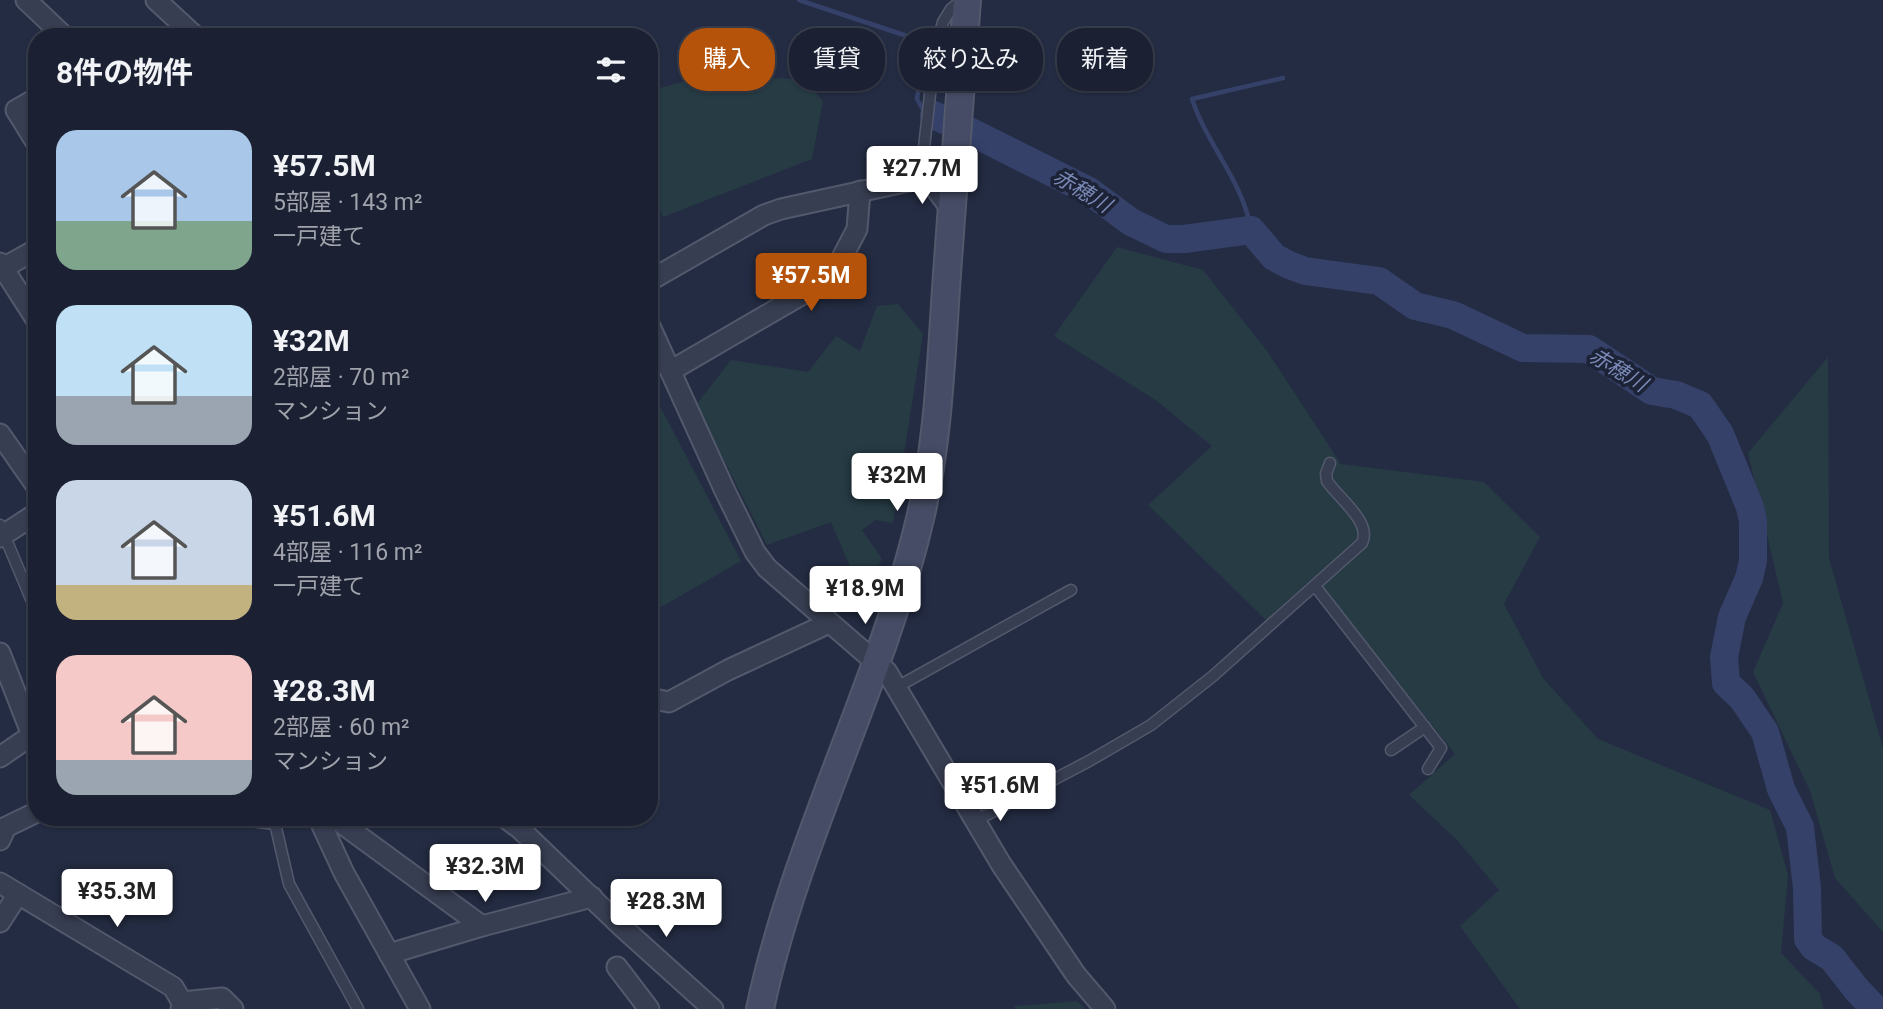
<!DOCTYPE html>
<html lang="ja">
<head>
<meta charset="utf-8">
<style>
  :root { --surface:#1b2132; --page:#24293a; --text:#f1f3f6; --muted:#a0a3ac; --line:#393e4d; --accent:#b45309 }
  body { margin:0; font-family:Roboto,"Noto Sans JP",sans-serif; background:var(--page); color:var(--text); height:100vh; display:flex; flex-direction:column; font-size:26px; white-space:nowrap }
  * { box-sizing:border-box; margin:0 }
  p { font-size:23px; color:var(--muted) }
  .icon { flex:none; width:38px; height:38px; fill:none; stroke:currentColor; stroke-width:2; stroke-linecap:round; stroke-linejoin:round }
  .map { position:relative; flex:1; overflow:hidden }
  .details { position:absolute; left:28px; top:28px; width:630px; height:798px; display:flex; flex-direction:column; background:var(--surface); border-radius:28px; box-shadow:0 2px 5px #0004,0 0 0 2px var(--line) }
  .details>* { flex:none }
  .hud { position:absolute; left:679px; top:28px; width:665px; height:63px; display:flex; gap:14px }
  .price { position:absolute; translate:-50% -60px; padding:0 16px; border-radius:7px; background:#fff; color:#222; font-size:23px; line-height:46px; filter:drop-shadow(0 2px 4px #0008) }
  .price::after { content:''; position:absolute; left:50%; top:42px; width:21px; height:16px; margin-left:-10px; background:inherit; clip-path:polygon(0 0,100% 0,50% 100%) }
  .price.active { background:var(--accent); color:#fff }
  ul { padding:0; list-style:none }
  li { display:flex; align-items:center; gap:21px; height:175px; padding:0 28px }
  li span { display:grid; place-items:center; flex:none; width:196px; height:140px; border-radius:21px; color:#555 }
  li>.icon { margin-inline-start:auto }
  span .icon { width:84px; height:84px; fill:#fffc; stroke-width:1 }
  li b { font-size:30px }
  h2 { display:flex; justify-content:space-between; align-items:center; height:84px; padding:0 28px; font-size:30px }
  .chip { padding:0 24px; border-radius:28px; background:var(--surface); box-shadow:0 2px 5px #0004,0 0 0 2px var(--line); font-size:24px; line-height:63px }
  .chip.active { background:var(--accent); color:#fff }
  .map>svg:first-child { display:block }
</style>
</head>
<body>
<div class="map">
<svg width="1883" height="1009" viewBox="0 0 1883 1009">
  <rect width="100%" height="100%" fill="#242c43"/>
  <g fill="#263b44">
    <path d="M 703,76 L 804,79 L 823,101 L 812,159 L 663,217 L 649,188 L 649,91 Z"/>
    <path d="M 1117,247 L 1203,270 L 1267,351 L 1341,464 L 1484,482 L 1540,537 L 1504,604 L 1543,678 L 1598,739 L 1770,810 L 1788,875 L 1781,953 L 1820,994 L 1824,1009 L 1520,1009 L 1460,926 L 1499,890 L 1457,840 L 1409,795 L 1455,754 L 1314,577 L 1266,620 L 1148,505 L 1212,446 L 1157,401 L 1054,336 Z"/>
    <path d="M 898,304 L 923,334 L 893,523 L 875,520 L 862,530 L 882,559 L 871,580 L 855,578 L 831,522 L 767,545 L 696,405 L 731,360 L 808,372 L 836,336 L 860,351 L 877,306 Z"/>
    <path d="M 1828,357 L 1829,558 L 1883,748 L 1883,932 L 1835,878 L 1810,791 L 1753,672 L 1783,603 L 1748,453 Z"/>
    <path d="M 649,385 L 741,561 L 649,614 Z"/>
    <path d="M 1077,1001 L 1085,1009 L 1015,1009 L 1015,1006 Z"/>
  </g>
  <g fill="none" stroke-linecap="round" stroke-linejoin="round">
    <g stroke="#354169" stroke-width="4.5">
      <path d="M 799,0 L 925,42 L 917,99 L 922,108"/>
      <path d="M 1251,230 C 1243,181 1207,145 1192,99 L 1283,78"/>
    </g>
    <g stroke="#354169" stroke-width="28">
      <path d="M 934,115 L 944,120"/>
      <path d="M 969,131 L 1089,191 L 1131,222 L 1166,239 L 1184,239 L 1251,230 L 1274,257 L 1289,265 L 1305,271 L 1379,281 L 1415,306 L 1453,315 L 1523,348 L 1589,349 L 1652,391 L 1676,395 L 1700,405 L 1720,434 L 1750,507 L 1753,521 L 1753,561 L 1749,578 L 1732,617 L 1724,657 L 1726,683 L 1742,698 L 1765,732 L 1781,789 L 1800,827 L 1807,888 L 1808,939 L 1814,947 L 1832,958 L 1857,990 L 1875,1009"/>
    </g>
    <defs>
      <g id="lane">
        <path d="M 927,177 L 922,165 L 935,51 L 943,22 L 951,9 L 962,0"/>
        <path d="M 0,525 L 37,613"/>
        <path d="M 1315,586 L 1441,748 L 1428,769"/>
        <path d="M 897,687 L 1071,590"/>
        <path d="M 1391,750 L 1425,727"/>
        <path d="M 274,819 L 289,884 L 358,1009"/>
        <path d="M 975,821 L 1089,761 L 1151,725 L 1213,676 L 1362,543 C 1372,522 1339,499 1327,481 L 1326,474 L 1330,463"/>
      </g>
      <g id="street">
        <path d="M 26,0 L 65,37"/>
        <path d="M 156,0 L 196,37"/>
        <path d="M 37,98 L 16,110 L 37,144"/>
        <path d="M 0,263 L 37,321"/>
        <path d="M 3,268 L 37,249"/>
        <path d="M 649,281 L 764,215 L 781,209 L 927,177 L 951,209"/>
        <path d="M 649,324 L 725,491 L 755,552 L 767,568 L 887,672 L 1001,864 L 1076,975 L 1105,1009"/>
        <path d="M 672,370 L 832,277 L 857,229 L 860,191"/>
        <path d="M 0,434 L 37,487"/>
        <path d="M 0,537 L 37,513"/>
        <path d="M 0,653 L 32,735 L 0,757"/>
        <path d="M 649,698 L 669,702 L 728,670 L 829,623"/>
        <path d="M 259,817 L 274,819 L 275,817"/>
        <path d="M 318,817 L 344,873 L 420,1009"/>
        <path d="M 333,817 L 482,926"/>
        <path d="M 504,817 L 519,828 L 621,926 L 713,1009"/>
        <path d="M 0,840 L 6,827 L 37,812"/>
        <path d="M 0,883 L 173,987 L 182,1002 L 181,1009"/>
        <path d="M 0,922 L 18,894"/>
        <path d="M 389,954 L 482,926 L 592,897"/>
        <path d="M 617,967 L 649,1009"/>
        <path d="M 182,1002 L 222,998 L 233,1009"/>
      </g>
      <path id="secondary" d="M 760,1009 C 795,843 878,691 918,527 C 939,445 941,358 947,274 C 953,183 960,92 967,0"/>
    </defs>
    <use href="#lane" stroke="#53596c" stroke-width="13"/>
    <use href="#street" stroke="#53596c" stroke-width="23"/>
    <use href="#secondary" stroke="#53596c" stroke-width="30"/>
    <use href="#lane" stroke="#383e52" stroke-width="10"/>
    <use href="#street" stroke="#383e52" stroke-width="19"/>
    <use href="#secondary" stroke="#464c65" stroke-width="26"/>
  </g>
  <g text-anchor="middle" stroke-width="7" stroke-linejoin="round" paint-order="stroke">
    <g font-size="21" font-style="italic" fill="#7b89b6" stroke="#1d2337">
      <text transform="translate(1082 191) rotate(31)" y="7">赤穂川</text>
      <text transform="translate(1618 370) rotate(31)" y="7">赤穂川</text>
    </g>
  </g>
</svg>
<b class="price" style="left:922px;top:206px">¥27.7M</b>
<b class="price active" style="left:811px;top:313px">¥57.5M</b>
<b class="price" style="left:897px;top:513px">¥32M</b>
<b class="price" style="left:865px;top:626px">¥18.9M</b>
<b class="price" style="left:1000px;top:823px">¥51.6M</b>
<b class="price" style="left:485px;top:904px">¥32.3M</b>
<b class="price" style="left:117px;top:929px">¥35.3M</b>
<b class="price" style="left:666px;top:939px">¥28.3M</b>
<div class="hud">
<a class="chip active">購入</a>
<a class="chip">賃貸</a>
<a class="chip">絞り込み</a>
<a class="chip">新着</a>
</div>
<section class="details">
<h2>8件の物件<svg class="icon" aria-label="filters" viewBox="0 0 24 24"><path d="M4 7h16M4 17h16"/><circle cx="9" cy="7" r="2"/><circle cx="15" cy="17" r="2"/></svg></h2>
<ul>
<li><span style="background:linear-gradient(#a9c7e8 65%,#7fa58c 0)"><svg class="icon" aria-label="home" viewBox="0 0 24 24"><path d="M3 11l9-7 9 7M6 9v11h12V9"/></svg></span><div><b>¥57.5M</b><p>5部屋 · 143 m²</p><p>一戸建て</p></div></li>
<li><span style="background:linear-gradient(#bfe0f5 65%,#9aa5b1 0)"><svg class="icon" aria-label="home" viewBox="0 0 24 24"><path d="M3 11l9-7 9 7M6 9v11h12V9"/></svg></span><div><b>¥32M</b><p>2部屋 · 70 m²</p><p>マンション</p></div></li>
<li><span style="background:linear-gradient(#c9d6e8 75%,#c2b280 0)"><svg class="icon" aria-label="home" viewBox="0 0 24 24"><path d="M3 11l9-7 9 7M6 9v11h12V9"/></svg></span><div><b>¥51.6M</b><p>4部屋 · 116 m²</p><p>一戸建て</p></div></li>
<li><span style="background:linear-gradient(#f6c9c9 75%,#9aa5b1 0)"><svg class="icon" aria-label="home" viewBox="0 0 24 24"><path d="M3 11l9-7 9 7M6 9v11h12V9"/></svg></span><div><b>¥28.3M</b><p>2部屋 · 60 m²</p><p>マンション</p></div></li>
</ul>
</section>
</div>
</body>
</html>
